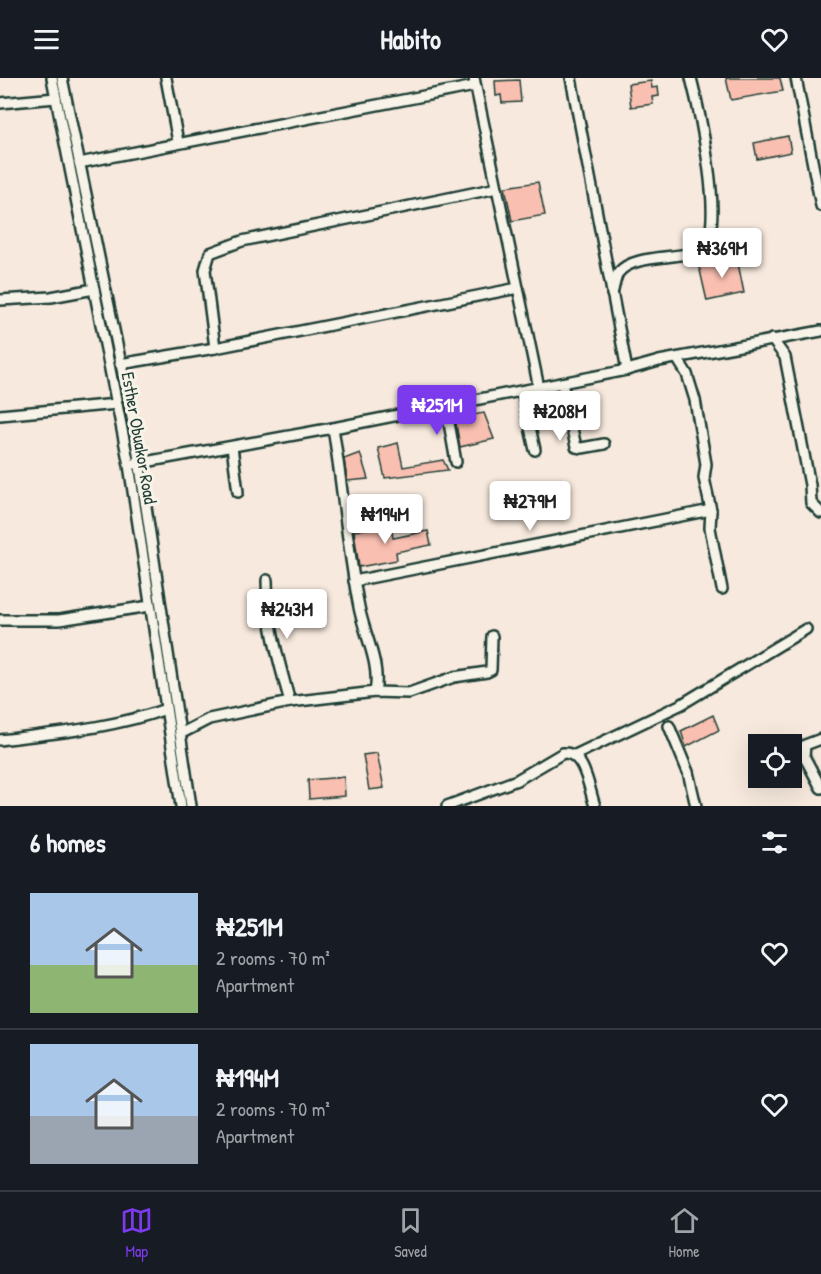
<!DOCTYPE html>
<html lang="en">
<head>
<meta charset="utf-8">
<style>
  :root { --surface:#171b24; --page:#242831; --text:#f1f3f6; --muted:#9ea1a6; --line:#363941; --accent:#7c3aed }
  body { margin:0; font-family:"Patrick Hand",sans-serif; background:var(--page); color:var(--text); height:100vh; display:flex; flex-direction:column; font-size:22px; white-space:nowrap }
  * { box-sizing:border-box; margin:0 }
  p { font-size:20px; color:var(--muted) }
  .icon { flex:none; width:33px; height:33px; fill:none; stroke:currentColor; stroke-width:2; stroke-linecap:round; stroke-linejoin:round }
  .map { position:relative; height:728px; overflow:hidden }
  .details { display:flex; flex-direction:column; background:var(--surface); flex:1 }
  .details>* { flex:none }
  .tools { position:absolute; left:748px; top:656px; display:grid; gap:12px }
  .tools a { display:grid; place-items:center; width:54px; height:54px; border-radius:0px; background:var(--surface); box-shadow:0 6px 24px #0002; font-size:30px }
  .price { position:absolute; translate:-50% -51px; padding:0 14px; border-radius:6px; background:#fff; color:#222; font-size:20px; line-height:39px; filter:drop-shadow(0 2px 3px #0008) }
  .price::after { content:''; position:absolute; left:50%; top:36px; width:18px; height:14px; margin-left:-9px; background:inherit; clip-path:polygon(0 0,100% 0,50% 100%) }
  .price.current { background:var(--accent); color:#fff }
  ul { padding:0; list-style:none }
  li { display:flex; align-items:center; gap:18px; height:150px; padding:0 30px }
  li+li { border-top:2px solid var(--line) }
  li span { display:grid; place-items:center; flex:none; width:168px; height:120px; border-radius:0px; color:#555 }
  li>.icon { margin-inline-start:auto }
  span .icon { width:72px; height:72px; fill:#fffc; stroke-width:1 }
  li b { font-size:26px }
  h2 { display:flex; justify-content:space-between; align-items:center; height:72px; padding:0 30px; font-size:26px }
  header { display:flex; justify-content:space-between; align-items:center; height:78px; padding:0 30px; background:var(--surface); font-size:27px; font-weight:700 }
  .menu { display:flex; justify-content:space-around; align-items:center; height:84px; border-top:2px solid var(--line); background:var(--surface); font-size:16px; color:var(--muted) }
  .menu a { display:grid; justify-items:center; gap:3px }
  .menu .current { color:var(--accent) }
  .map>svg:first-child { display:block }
</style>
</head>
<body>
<header><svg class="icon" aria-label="menu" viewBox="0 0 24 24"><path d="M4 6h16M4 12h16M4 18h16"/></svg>Habito<svg class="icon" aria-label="heart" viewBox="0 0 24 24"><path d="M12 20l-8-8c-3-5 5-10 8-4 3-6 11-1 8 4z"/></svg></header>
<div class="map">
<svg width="821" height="728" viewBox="0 0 821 728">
  <rect width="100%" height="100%" fill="#f7e9dd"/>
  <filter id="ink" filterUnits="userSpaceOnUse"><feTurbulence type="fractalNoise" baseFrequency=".0167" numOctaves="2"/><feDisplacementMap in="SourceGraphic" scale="12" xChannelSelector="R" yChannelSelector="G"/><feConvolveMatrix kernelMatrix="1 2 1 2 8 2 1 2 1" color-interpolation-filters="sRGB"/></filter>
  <g filter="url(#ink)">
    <g fill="#f9bfb1" stroke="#1f3d34" stroke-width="1.5">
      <path d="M 726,0 L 780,0 L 783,13 L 731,22 Z"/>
      <path d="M 519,2 L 521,24 L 502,25 L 501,17 L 496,18 L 495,3 Z"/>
      <path d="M 651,3 L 652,10 L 658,9 L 659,18 L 652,19 L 653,26 L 631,29 L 628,6 Z"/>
      <path d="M 788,58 L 791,74 L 757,81 L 754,65 Z"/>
      <path d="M 538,104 L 545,137 L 512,143 L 505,109 Z"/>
      <path d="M 737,180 L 744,215 L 707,223 L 699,188 Z"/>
      <path d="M 484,335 L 494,361 L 460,369 L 455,340 Z"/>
      <path d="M 398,365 L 403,389 L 443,382 L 448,392 L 385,400 L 378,370 Z"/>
      <path d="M 360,375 L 368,401 L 347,403 L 344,381 Z"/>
      <path d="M 391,446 L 393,460 L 428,453 L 431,467 L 396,474 L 397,482 L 359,489 L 354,453 Z"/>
      <path d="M 713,637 L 719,652 L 686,669 L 681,653 Z"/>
      <path d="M 377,675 L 384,710 L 369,712 L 363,677 Z"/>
      <path d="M 344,699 L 345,718 L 309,721 L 308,702 Z"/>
    </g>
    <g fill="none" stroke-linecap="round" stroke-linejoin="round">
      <defs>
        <g id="minor">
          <path d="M 52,0 L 129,387 L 181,728"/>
          <path d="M 62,0 L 134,349 L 191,728"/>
          <path d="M 166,0 L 178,64"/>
          <path d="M 474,0 L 539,310"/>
          <path d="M 571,0 L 627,292"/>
          <path d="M 796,0 L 821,128"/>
          <path d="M 0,25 L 56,20"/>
          <path d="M 79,85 L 475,8"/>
          <path d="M 612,216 C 614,210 615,199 619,194 C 637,173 693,184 705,167 C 724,143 699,31 691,0"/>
          <path d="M 0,222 L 51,219 L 94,211"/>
          <path d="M 772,261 L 785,279 L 810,407 L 811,425 L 821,435"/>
          <path d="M 215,270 L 205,192 L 210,175 L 242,163 L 497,110"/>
          <path d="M 677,280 L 687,296 L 695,322 L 706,386 L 704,400 L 711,432 L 710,450 L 722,511"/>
          <path d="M 120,286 L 215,270 L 518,210"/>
          <path d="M 562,305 L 576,369 L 582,370 L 604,366"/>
          <path d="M 522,313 L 535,372"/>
          <path d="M 446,328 L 456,384"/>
          <path d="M 0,337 L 117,326"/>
          <path d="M 333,350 C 343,410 347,469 359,529 C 364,556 381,586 375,614"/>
          <path d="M 232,369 L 238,414"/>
          <path d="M 134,386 L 333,350 L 627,292 L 659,283 L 821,253"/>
          <path d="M 267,502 C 267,544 279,584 290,624"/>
          <path d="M 354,503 L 711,432"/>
          <path d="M 0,542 L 59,542 L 150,528"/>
          <path d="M 669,648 L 688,694 L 696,728"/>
          <path d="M 180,656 L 209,641 L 290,624 L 375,614 L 409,615 L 454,599 L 487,594 L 491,592 L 492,558"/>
          <path d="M 821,661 L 805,667 L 804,678 L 821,710"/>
          <path d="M 0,662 C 55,655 113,650 166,631"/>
          <path d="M 575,677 L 682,626 L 806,551"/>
          <path d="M 447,728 L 517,702 L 563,675 C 585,673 589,712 595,728"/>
        </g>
      </defs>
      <use href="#minor" stroke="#1f3d34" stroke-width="14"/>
      <use href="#minor" stroke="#f7f3e8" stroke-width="9"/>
    </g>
  </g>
  <g text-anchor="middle" stroke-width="6" stroke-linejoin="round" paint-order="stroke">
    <g font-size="18" fill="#1f3d34" stroke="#f7f3e8">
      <text transform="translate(139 360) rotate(80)" y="6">Esther Obuakor Road</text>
    </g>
  </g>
</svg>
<div class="tools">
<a><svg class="icon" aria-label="locate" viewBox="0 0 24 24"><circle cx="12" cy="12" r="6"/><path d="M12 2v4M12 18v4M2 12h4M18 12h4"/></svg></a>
</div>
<b class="price" style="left:722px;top:201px">₦369M</b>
<b class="price current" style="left:437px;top:358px">₦251M</b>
<b class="price" style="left:560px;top:364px">₦208M</b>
<b class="price" style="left:530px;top:454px">₦279M</b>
<b class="price" style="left:385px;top:467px">₦194M</b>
<b class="price" style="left:287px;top:562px">₦243M</b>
</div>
<section class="details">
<h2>6 homes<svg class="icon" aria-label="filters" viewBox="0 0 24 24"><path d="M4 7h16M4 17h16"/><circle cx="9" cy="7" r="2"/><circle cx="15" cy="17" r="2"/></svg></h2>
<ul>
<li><span style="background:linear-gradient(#a9c7e8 60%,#8fb573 0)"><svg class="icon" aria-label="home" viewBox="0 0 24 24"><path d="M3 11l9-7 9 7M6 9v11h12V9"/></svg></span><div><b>₦251M</b><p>2 rooms · 70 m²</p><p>Apartment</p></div><svg class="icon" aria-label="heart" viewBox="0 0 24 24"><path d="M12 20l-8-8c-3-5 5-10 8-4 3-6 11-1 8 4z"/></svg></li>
<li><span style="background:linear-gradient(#a9c7e8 60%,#9aa5b1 0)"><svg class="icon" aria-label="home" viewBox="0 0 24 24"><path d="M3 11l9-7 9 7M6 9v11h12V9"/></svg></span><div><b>₦194M</b><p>2 rooms · 70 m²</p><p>Apartment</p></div><svg class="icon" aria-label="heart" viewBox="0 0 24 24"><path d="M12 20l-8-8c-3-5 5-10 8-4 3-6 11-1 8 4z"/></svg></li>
</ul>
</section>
<nav class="menu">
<a class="current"><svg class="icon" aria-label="map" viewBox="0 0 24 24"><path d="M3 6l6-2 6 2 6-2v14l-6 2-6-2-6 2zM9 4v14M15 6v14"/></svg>Map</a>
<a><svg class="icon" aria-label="saved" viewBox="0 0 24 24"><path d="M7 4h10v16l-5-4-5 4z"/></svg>Saved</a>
<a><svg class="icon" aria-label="home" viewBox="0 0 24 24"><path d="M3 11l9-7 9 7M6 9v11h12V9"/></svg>Home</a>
</nav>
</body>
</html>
